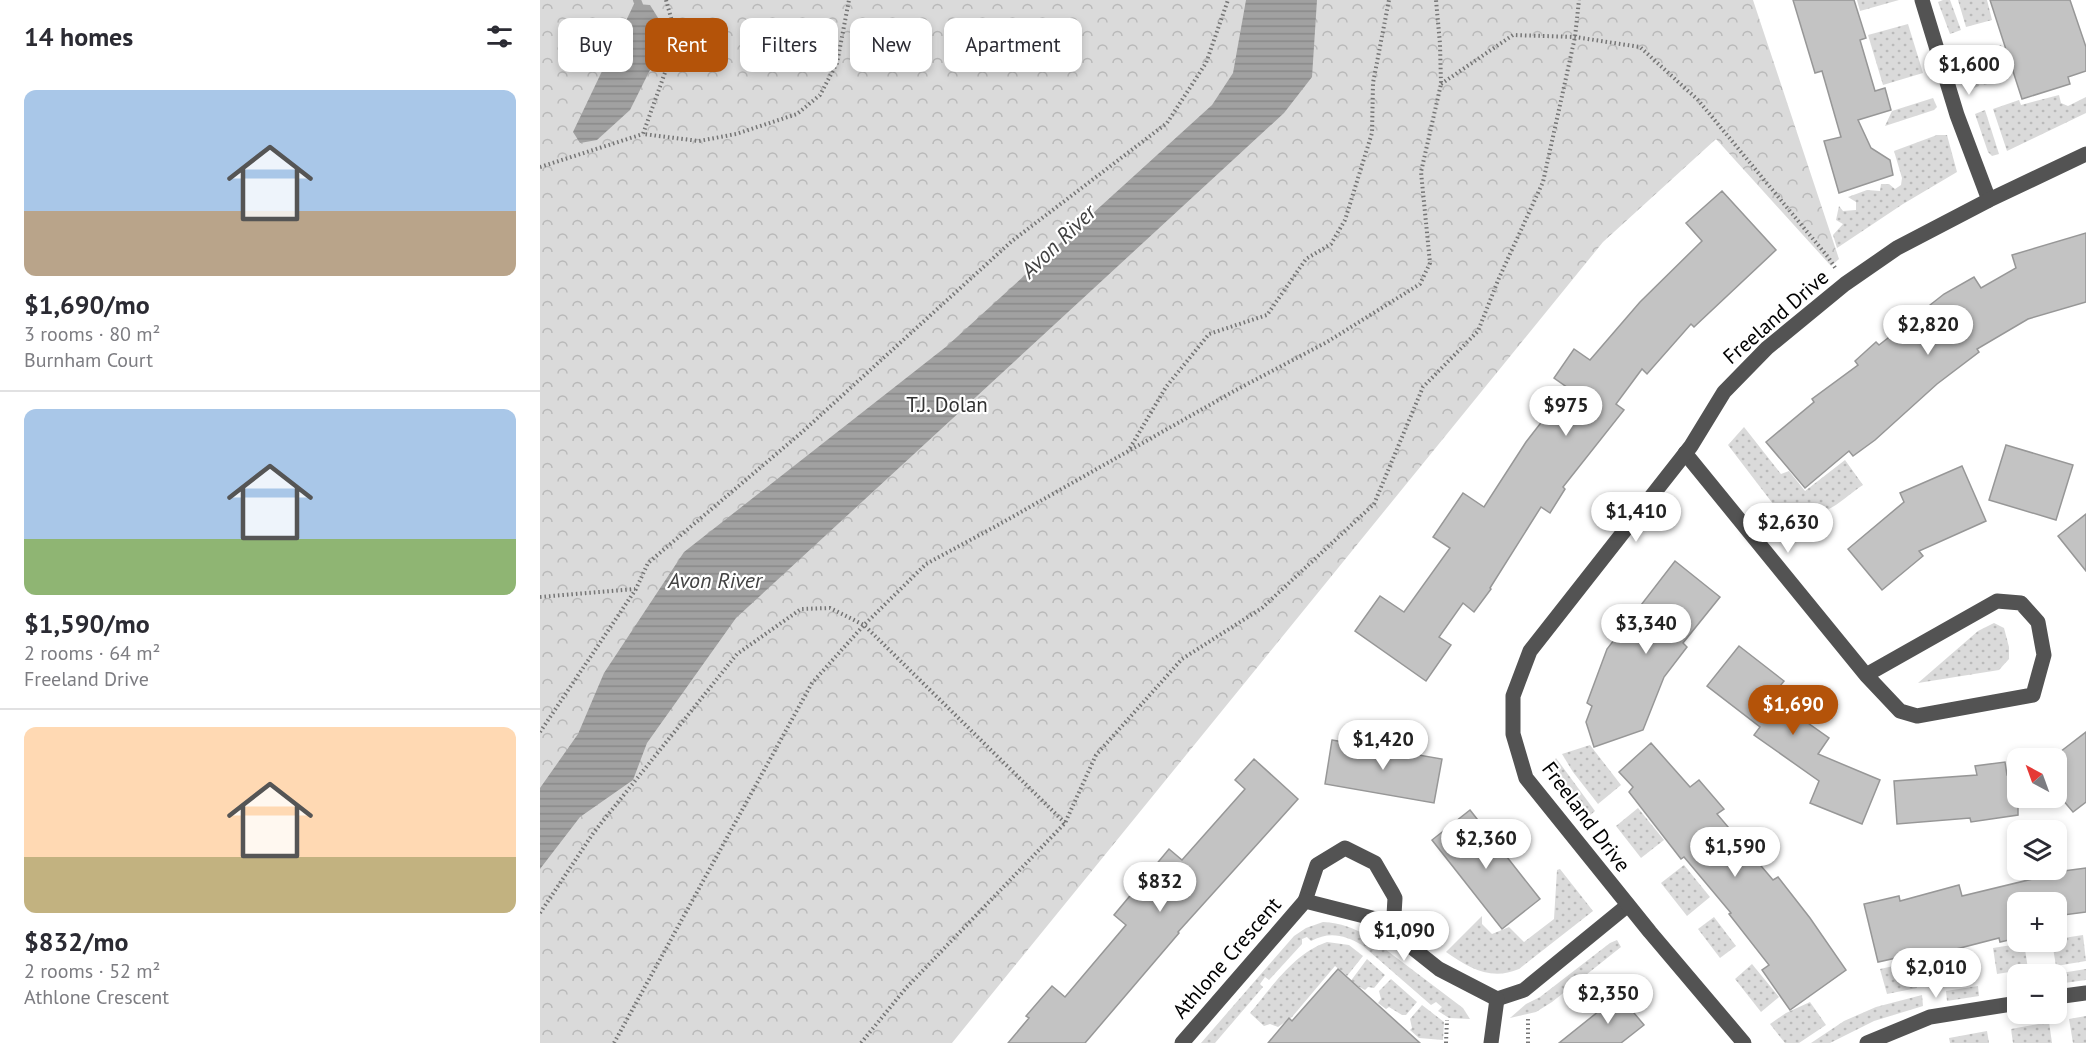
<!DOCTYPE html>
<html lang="en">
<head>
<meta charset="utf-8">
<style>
  :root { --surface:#fff; --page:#f7f7f7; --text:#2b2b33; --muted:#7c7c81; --line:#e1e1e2; --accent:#b45309 }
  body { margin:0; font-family:"PT Sans",sans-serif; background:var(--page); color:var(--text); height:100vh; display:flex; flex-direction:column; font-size:22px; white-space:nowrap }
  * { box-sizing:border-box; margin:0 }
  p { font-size:20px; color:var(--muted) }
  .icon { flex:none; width:33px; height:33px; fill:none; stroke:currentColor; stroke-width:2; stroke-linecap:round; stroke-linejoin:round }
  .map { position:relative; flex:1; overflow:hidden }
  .details { display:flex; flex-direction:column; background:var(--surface); width:540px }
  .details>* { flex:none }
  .top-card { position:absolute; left:18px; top:18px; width:570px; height:54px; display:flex; gap:12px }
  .needle { width:39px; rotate:319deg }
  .fabs { position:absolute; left:1467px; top:748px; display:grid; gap:12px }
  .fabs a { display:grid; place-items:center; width:60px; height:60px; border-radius:12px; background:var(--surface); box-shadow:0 3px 9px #0003; font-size:30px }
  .price { position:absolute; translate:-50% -51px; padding:0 14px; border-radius:21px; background:#fff; color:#222; font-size:20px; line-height:39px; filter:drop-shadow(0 2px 3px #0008) }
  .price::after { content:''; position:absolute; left:50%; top:36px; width:18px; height:14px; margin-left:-9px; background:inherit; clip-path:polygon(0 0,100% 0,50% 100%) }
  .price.current { background:var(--accent); color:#fff }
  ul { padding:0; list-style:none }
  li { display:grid; align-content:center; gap:12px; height:318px; padding:0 24px }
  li+li { border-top:2px solid var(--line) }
  li span { display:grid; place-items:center; height:186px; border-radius:12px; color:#555 }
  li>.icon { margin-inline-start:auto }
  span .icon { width:108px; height:108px; fill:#fffc; stroke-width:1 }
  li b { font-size:26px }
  h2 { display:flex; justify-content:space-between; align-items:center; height:72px; padding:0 24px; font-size:26px }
  .pill { padding:0 21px; border-radius:12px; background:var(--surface); box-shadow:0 3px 9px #0003; font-size:21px; line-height:54px }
  .pill.current { background:var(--accent); color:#fff }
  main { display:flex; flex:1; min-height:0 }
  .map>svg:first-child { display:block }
</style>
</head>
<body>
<main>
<section class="details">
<h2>14 homes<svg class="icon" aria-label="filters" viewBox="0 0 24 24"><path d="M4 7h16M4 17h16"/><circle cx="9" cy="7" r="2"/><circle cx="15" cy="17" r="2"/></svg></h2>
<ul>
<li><span style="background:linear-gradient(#a9c7e8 65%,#b9a48a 0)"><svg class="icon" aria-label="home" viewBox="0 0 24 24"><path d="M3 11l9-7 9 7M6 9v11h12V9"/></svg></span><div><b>$1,690/mo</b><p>3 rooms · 80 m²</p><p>Burnham Court</p></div></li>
<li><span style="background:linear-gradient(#a9c7e8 70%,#8fb573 0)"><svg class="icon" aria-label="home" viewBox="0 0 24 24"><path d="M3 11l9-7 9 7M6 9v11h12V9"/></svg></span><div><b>$1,590/mo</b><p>2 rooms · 64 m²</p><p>Freeland Drive</p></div></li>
<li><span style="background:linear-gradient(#ffd9b3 70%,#c2b280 0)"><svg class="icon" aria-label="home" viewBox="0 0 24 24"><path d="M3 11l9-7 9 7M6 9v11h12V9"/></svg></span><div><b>$832/mo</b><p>2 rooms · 52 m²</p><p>Athlone Crescent</p></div></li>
</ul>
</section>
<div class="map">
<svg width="1546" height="1043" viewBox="0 0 1546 1043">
  <defs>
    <pattern id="grass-dots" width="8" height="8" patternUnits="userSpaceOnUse" patternTransform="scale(1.5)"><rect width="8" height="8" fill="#dadada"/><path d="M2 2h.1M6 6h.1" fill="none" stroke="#b9b9b9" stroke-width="1.8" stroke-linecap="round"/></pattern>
    <pattern id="park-crowns" width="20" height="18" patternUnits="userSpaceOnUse" patternTransform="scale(1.5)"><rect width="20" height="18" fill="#dadada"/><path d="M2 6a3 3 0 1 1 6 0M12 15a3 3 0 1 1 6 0" fill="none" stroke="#b9b9b9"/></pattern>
    <pattern id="water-rules" width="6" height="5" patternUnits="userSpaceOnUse" patternTransform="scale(1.5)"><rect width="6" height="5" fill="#a1a1a1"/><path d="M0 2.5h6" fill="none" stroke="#898989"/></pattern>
  </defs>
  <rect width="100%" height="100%" fill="#fff"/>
  <g fill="url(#grass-dots)">
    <path d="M 1317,0 L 1359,0 L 1320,11 Z"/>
    <path d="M 1403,0 L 1410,0 L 1421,30 L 1410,34 L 1398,2 Z"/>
    <path d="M 1418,0 L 1447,0 L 1452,20 L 1426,27 Z"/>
    <path d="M 1368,24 L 1383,73 L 1343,85 L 1328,35 Z"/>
    <path d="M 1461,45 L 1470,77 L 1444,85 L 1434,53 Z"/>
    <path d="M 1428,54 L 1439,86 L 1428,90 L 1417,58 Z"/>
    <path d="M 1519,95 L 1521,103 L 1528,106 L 1546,97 L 1546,113 L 1467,151 L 1453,109 L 1479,100 L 1481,105 Z"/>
    <path d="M 1393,98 L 1397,107 L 1394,110 L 1345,126 L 1352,111 Z"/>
    <path d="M 1445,110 L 1459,154 L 1452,156 L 1448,152 L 1435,114 Z"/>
    <path d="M 1397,135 L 1407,135 L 1417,172 L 1363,204 L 1297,248 L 1293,235 L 1303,224 L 1296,220 L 1299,206 L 1303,211 L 1316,210 L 1316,202 L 1308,197 L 1327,190 L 1340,191 L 1341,184 L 1349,184 L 1355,189 L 1361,185 L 1362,178 L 1354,151 Z"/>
    <path d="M 1204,427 L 1241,474 L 1249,471 L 1265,491 L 1305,460 L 1323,485 C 1309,494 1297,507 1282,512 L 1275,523 L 1256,534 L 1188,445 Z"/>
    <path d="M 1454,623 L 1464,628 L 1469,647 L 1469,659 L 1459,670 L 1378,683 L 1438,631 Z"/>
    <path d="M 1050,745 L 1081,785 L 1058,804 L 1033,772 L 1022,754 Z"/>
    <path d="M 1016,758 L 1055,811 L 1048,817 L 1010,767 Z"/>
    <path d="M 1098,808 L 1124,840 L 1101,858 L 1076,826 Z"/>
    <path d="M 1144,865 L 1170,897 L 1147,916 L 1121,883 Z"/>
    <path d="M 1020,869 L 1053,911 L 979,969 C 951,981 929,968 906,952 L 942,916 L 942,924 L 952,934 L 969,927 L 984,942 L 1014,919 L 1017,870 Z"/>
    <path d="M 1174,917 L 1196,946 L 1180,958 L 1158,929 Z"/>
    <path d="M 783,922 C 801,923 814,928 829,937 L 923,1008 L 930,1019 L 909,1018 L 898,1011 L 902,1007 L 896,1002 L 891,1005 L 822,945 C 805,935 789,931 771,941 L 767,937 L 762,939 L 762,944 L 729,980 L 725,977 L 720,984 L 723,987 L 675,1043 L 661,1043 L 754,936 L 766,928 Z"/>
    <path d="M 1543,935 L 1546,961 L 1516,966 L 1512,942 L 1516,942 L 1517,939 Z"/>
    <path d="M 1077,940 L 1081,947 L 1012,1002 L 996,1012 L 970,1018 L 986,1004 L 1000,997 L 1070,943 Z"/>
    <path d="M 787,942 L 809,945 L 823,956 L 807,976 L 795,966 L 752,1017 L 738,1027 L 730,1024 L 724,1026 L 710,1013 C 732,987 753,954 787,942 Z"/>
    <path d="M 1484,943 L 1488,969 L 1457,974 L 1453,948 Z"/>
    <path d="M 1428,952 L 1432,979 L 1401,983 L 1397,957 Z"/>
    <path d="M 827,959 L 845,975 L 834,988 L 828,987 L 825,990 L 810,982 Z"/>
    <path d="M 1372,962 L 1377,988 L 1347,994 L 1340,969 Z"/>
    <path d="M 1212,964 L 1239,997 L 1221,1012 L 1195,979 Z"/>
    <path d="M 1546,969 L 1546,980 L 1517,984 L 1515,974 Z"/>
    <path d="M 851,979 L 877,1002 L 866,1015 L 862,1015 L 849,1007 L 846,1009 L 838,1003 L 841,999 L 839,991 Z"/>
    <path d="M 1438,986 L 1439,996 L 1407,1001 L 1406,991 Z"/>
    <path d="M 1382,995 L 1383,1006 L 1334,1021 L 1290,1043 L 1271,1043 L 1304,1021 L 1336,1007 Z"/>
    <path d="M 1270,1002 L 1286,1025 L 1259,1043 L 1245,1043 L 1230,1024 L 1246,1013 Z"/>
    <path d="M 882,1005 L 904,1022 L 903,1040 L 879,1038 L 870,1030 L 872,1028 L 870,1019 Z"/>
    <path d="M 1546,1016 L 1546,1043 L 1533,1043 L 1529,1019 Z"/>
    <path d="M 1509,1022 L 1512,1043 L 1473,1043 L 1471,1029 Z"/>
    <path d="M 1447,1031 L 1449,1043 L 1410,1043 L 1409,1038 Z"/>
  </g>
  <path fill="url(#park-crowns)" d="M 0,0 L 1213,0 L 1299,259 L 1291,266 L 1176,139 L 1063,242 L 412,1043 L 0,1043 Z"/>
  <g fill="url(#water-rules)">
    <path d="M 706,0 L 777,0 L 772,77 L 744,113 L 196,618 L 107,743 L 93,780 L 40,817 L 0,869 L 0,788 L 38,734 L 64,673 L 144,552 L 407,346 L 672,105 L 693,73 Z"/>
    <path d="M 94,4 L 110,5 L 120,21 L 117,56 L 90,110 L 57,140 L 40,143 L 33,132 Z"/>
  </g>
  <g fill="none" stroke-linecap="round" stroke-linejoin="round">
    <path stroke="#a1a1a1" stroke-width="8" d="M 97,0 L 99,5"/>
  </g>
  <g fill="#c3c3c3" stroke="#979797" stroke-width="1.5">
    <path d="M 1253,0 L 1314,0 L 1326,38 L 1320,40 L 1335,91 L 1345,88 L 1351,110 L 1318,120 L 1331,148 L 1350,160 L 1353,175 L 1299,193 L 1284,141 L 1301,137 L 1282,71 L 1275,73 Z"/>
    <path d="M 1450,0 L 1530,0 L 1546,47 L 1546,71 L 1528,77 L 1530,84 L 1482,99 Z"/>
    <path d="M 1182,191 L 1236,250 L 1154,327 L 1151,324 L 1107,374 L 1102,369 L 1076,404 L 1084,410 L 1023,487 L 1025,489 L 1010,513 L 1001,507 L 950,588 L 951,589 L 934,612 L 923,603 L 899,637 L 911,645 L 886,681 L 815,631 L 840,596 L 864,612 L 910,548 L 893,537 L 923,493 L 944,507 L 986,442 L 1028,388 L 1014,378 L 1034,349 L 1050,360 L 1100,302 L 1162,241 L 1146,223 Z"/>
    <path d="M 1546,233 L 1546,302 L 1488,319 L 1437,349 L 1439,352 L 1397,384 L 1335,440 L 1313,456 L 1309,451 L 1265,488 L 1226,442 L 1274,402 L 1272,399 L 1318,365 L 1315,361 L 1336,342 L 1339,345 L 1404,294 L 1434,277 L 1441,288 L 1476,268 L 1472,255 Z"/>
    <path d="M 1466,445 L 1533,465 L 1516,520 L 1449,500 Z"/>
    <path d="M 1422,466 L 1446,521 L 1379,551 L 1383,556 L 1342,590 L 1308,549 L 1364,502 L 1360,493 Z"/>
    <path d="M 1546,514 L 1546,571 L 1518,536 Z"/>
    <path d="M 1135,561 L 1180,597 L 1143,643 L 1147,647 L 1124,677 L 1103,730 L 1054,747 L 1046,722 L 1052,706 L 1047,703 L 1067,649 Z"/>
    <path d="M 1199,646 L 1244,681 L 1231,697 L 1289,738 L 1278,754 L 1340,780 L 1322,824 L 1270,803 L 1279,781 L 1214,735 L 1220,727 L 1167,686 Z"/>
    <path d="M 1546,732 L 1546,802 L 1533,812 L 1516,792 L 1516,755 Z"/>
    <path d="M 792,740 L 902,759 L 894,803 L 785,784 Z"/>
    <path d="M 1111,743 L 1150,787 L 1159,780 L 1184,809 L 1177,814 L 1233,880 L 1238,877 L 1270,918 L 1306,970 L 1250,1010 L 1222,970 L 1229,965 L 1189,914 L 1191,913 L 1144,857 L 1141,859 L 1089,792 L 1093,787 L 1079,772 Z"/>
    <path d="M 714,759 L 758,799 L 638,932 L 639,933 L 545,1043 L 468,1043 L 489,1018 L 486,1016 L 512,986 L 525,997 L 586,925 L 574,915 L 629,849 L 642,860 L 705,789 L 695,780 Z"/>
    <path d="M 1465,762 L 1467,775 L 1478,774 L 1478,815 L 1431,822 L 1430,818 L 1357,824 L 1354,781 L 1437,775 L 1435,766 Z"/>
    <path d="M 930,810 L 1000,899 L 962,929 L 892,840 Z"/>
    <path d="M 1546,868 L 1546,912 L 1516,916 L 1516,903 L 1478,903 L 1478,938 L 1460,942 L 1459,938 L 1393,955 L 1392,950 L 1338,962 L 1324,904 L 1359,896 L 1360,901 L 1419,885 L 1422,896 L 1509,875 L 1509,873 Z"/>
    <path d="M 798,969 L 880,1043 L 728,1043 L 749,1018 L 752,1021 Z"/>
    <path d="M 1079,995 L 1104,1025 L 1081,1043 L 1019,1043 Z"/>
  </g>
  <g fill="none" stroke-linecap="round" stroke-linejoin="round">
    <g stroke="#757575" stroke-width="4" stroke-dasharray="1.5 3" stroke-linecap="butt">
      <path d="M 126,0 L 137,39 L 103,134 L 159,141 L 196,134 L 257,114 L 280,95 L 297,63 L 309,0"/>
      <path d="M 901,84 L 973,35 L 1035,37 L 1100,47 L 1158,100 L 1288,257 L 1296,269"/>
      <path d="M 0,167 L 103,134"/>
      <path d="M 590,448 L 626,387 L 669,334 L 727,315 L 766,259 L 791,244 L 805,220 L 832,133 L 833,83 L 849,0"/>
      <path d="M 0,597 L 95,589"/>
      <path d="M 0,732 L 96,589 L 108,563 L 261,433 L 472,241 L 627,123 L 666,63 L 688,0"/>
      <path d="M 0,913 L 54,832 L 197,654 L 261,609 L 290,608 L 324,625 L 525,823"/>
      <path d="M 988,1019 L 988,1043"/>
      <path d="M 74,1043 L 272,683 L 324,625 L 386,564 L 458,525 L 696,390 L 787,342 L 880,284 L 890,263 L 881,172 L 901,84 L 900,44 L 896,0"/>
      <path d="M 321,1043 L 366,988 L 525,823 L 556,755 L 642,659 L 722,608 L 834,504 L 883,387 L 938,331 L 959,278 L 1003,182 L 1035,37 L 1039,0"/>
      <path d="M 906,1043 L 907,1020"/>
    </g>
    <g stroke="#535353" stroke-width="15">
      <path d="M 1382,0 L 1417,115 L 1449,200"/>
      <path d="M 1145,453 L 1326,675 L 1360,711 L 1377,716 L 1493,695 L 1504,655 L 1498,622 L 1481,603 L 1457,601 L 1326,675"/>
      <path d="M 765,901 L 777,865 L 805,848 L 835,863 L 853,894 L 855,898 L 853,932"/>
      <path d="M 1516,997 L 1546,993"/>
      <path d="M 642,1043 L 765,901 L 836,919 L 899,969 L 957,999 L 984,990 L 1088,905"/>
      <path d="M 951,1043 L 957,999"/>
      <path d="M 1204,1043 L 1110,932 L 986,778 L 973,734 L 973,696 L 990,651 L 1151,446 L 1184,392 L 1227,348 L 1305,284 L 1357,248 L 1449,200 L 1546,154"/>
      <path d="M 1327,1043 L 1390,1017 L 1478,1003"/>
    </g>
  </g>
  <g text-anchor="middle" stroke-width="4.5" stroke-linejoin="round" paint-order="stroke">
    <g font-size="21" fill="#000" stroke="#fff">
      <text transform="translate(1236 317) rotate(-41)" y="7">Freeland Drive</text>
      <text transform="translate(1046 817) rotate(53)" y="7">Freeland Drive</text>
      <text transform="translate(687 958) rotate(-49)" y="7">Athlone Crescent</text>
    </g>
    <g font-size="21" fill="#313131" stroke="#fff">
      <text x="407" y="412">T.J. Dolan</text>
    </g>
    <g font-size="22" font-style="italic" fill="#424242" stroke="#fff">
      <text transform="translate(518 241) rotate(-44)" y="8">Avon River</text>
      <text x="175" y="588">Avon River</text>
    </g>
  </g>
</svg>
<div class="fabs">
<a><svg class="needle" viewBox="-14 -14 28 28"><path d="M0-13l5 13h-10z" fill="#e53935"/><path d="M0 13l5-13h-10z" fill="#7c7c81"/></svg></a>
<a><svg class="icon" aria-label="layers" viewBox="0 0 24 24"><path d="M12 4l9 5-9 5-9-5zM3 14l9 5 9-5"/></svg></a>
<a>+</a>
<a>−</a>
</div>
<b class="price" style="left:1429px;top:96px">$1,600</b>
<b class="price" style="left:1388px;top:356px">$2,820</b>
<b class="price" style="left:1026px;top:437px">$975</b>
<b class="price" style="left:1096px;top:543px">$1,410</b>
<b class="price" style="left:1248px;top:554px">$2,630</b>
<b class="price" style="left:1106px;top:655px">$3,340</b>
<b class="price current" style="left:1253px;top:736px">$1,690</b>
<b class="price" style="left:843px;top:771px">$1,420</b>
<b class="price" style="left:946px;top:870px">$2,360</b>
<b class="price" style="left:1195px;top:878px">$1,590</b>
<b class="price" style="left:620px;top:913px">$832</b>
<b class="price" style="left:864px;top:962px">$1,090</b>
<b class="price" style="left:1396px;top:999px">$2,010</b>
<b class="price" style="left:1068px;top:1025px">$2,350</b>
<div class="top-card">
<a class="pill">Buy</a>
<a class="pill current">Rent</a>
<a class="pill">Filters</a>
<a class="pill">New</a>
<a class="pill">Apartment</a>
</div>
</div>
</main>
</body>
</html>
